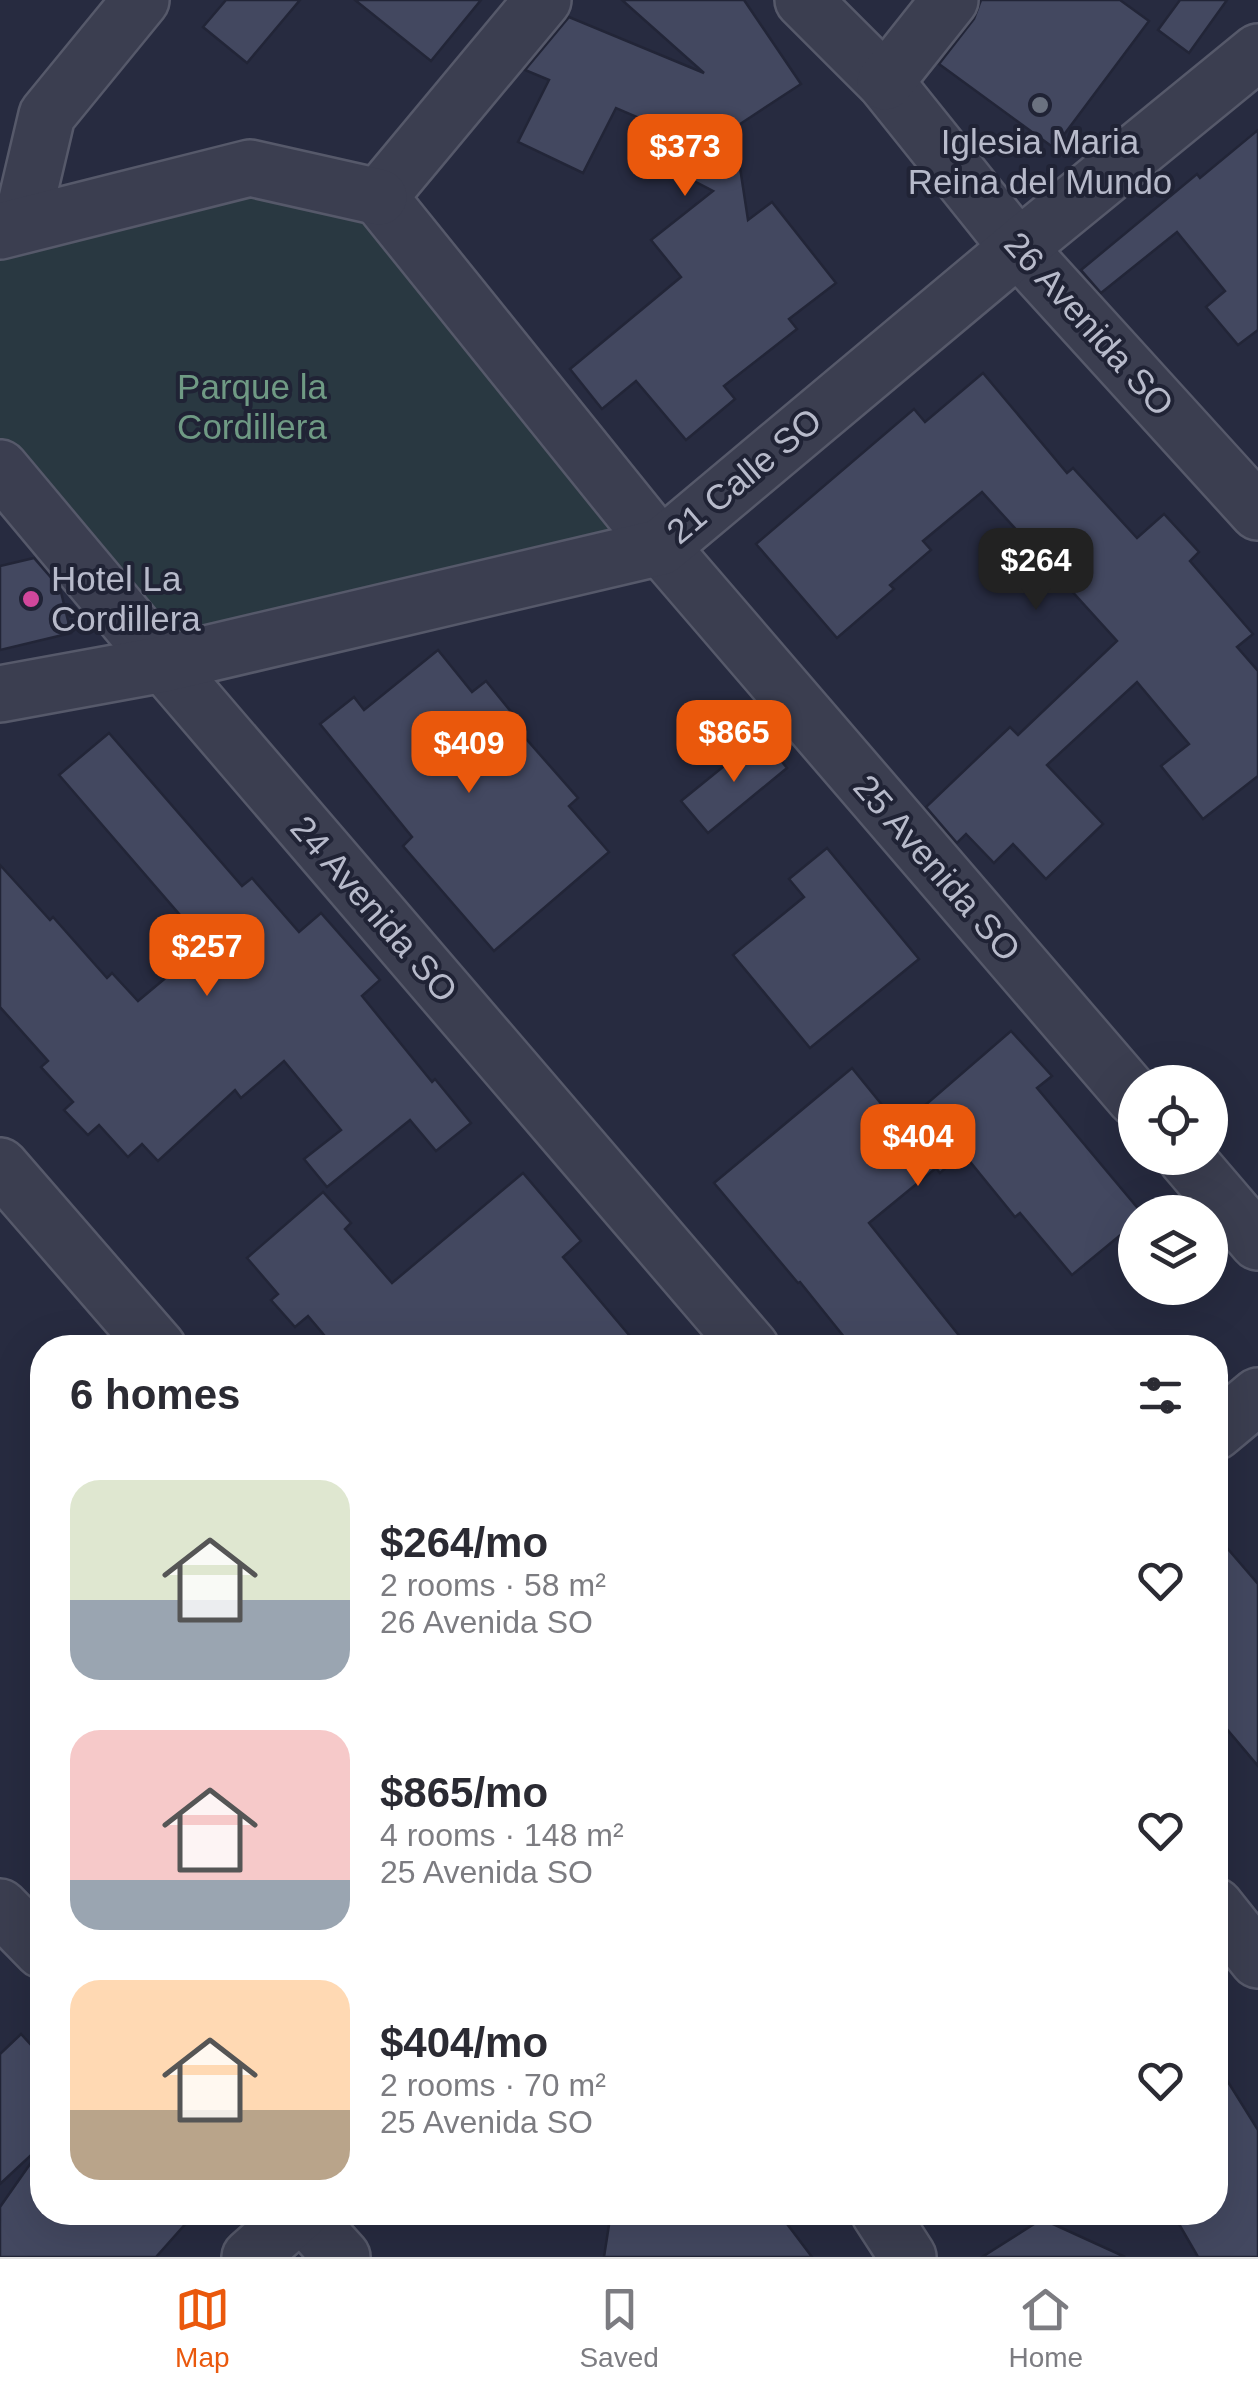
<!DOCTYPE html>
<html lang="en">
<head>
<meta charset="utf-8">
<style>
  :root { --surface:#fff; --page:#f7f7f7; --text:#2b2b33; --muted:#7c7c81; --line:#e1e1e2; --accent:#ea580c }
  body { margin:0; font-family:Helvetica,sans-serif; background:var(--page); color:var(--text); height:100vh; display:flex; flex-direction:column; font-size:38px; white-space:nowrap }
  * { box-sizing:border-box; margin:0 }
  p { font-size:32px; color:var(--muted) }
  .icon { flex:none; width:55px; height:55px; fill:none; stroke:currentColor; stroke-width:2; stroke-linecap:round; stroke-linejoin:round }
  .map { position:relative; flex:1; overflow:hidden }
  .panel { position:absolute; left:30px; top:1335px; width:1198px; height:890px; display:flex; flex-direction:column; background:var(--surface); border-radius:40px; box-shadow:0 10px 40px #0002 }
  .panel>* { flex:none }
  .tools { position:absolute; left:1118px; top:1065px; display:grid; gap:20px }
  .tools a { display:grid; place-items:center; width:110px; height:110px; border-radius:50%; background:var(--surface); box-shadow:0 10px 40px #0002; font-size:50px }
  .price { position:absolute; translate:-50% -85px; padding:0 22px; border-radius:20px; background:var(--accent); color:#fff; font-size:32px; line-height:65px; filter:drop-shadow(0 2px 5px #0008) }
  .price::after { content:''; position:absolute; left:50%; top:60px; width:30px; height:22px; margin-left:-15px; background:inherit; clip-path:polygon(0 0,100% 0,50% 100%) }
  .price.current { background:#222; color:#fff }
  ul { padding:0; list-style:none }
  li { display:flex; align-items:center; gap:30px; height:250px; padding:0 40px }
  li span { display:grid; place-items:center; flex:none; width:280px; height:200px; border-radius:30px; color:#555 }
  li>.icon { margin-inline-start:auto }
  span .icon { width:120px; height:120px; fill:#fffc; stroke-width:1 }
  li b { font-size:42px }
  h2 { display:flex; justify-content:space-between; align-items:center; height:120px; padding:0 40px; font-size:42px }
  .tab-bar { display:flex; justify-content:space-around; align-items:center; height:140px; border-top:2px solid var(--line); background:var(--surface); font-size:28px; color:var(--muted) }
  .tab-bar a { display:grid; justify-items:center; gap:5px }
  .tab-bar .current { color:var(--accent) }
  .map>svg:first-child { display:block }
</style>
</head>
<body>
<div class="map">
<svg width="1258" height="2257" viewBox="0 0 1258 2257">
  <rect width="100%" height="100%" fill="#272b40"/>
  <path fill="#293841" d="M 250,168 L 379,197 L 661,547 L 164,664 L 0,467 L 0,231 Z"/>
  <g fill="#434860" stroke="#222537" stroke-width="2.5">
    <path d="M 226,0 L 300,0 L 247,63 L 203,27 Z"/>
    <path d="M 355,0 L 481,0 L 431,61 Z"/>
    <path d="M 622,0 L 744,0 L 801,84 L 734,128 L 748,220 L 772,202 L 836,283 L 789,319 L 797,329 L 724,386 L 735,399 L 686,440 L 636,381 L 602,409 L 570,369 L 681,277 L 651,240 L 713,191 L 669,168 L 686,138 L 616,108 L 583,173 L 518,142 L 549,80 L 525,70 L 569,17 L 704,73 Z"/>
    <path d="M 981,0 L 1120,0 L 1149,21 L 1054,148 L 939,64 L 974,19 Z"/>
    <path d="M 1180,0 L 1227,0 L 1189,53 L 1158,30 Z"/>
    <path d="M 1258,130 L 1258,330 L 1238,345 L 1206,307 L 1225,291 L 1177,232 L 1101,293 L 1081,270 L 1197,174 L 1200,178 Z"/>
    <path d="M 983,373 L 1067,473 L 1073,468 L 1137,538 L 1164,514 L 1199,552 L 1190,561 L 1253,634 L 1237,647 L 1258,671 L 1258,776 L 1203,819 L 1161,766 L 1189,744 L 1137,682 L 1047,765 L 1103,824 L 1046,879 L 1013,844 L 994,863 L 966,834 L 957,843 L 926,807 L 1010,727 L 1018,735 L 1117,641 L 982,492 L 923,541 L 931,550 L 890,585 L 894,589 L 837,638 L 756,544 L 914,409 L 925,422 Z"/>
    <path d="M 34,558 L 60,588 L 71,633 L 0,650 L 0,566 Z"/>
    <path d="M 438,650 L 472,692 L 486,681 L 526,730 L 521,733 L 578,798 L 569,806 L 609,852 L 494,951 L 403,846 L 412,837 L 320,724 L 354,697 L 364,710 Z"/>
    <path d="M 109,733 L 242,886 L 252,878 L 299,932 L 321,913 L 380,980 L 362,996 L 432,1082 L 435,1079 L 471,1123 L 436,1151 L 410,1120 L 327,1187 L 304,1159 L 341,1130 L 284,1061 L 241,1098 L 235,1090 L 158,1161 L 142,1144 L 128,1157 L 99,1125 L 88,1135 L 64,1110 L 73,1102 L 41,1067 L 48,1061 L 0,1007 L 0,865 L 50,920 L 53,917 L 107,978 L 112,973 L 138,1001 L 187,960 L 174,945 L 192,929 L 59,775 Z"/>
    <path d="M 761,736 L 787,768 L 708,833 L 681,801 Z"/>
    <path d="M 827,848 L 919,959 L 810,1048 L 733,955 L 804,897 L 789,879 Z"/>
    <path d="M 1011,1031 L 1052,1076 L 1037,1088 L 1141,1212 L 1135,1212 L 1135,1223 L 1072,1275 L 1020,1213 L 1015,1217 L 963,1153 L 940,1173 L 936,1168 L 869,1223 L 969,1348 L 853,1348 L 800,1282 L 798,1283 L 714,1183 L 852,1068 L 900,1127 Z"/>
    <path d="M 523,1173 L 581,1241 L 563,1257 L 640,1348 L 335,1348 L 308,1316 L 295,1327 L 271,1300 L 278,1294 L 247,1258 L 323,1192 L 351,1223 L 345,1229 L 392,1283 Z"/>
    <path d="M 1215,1534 L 1258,1584 L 1258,1766 L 1215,1715 Z"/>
    <path d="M 21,2034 L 42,2057 L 42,2145 L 0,2184 L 0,2054 Z"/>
    <path d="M 1215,2061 L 1258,2130 L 1258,2257 L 1198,2257 L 1172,2212 L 1215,2212 Z"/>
    <path d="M 42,2147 L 42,2212 L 196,2212 L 156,2257 L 0,2257 L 0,2207 Z"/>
    <path d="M 611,2212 L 778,2212 L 812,2257 L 604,2257 Z"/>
    <path d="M 1042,2219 L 1125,2257 L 982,2257 Z"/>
  </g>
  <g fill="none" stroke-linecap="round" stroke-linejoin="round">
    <defs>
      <g id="minor">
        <path d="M 543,0 L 379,197 L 661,547 L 1135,1098"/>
        <path d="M 803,0 L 885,82 L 1018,248 L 1258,512"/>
        <path d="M 885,82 L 950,0"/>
        <path d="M 21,225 L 47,115 L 141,0"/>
        <path d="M 0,231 L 250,168 L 379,197"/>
        <path d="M 0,468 L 164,664 L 751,1348"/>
        <path d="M 0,694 L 164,664 L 661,547 L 1018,248 L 1258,52"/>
        <path d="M 1186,1158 L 1258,1242"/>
        <path d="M 0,1166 L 158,1348"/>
        <path d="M 1215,1432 L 1258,1396"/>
        <path d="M 1215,1906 L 1258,1960"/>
        <path d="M 0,1907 L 42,1950"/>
        <path d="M 301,2212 L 342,2257"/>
        <path d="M 879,2212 L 908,2257"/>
        <path d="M 250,2257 L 301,2212"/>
      </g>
    </defs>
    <use href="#minor" stroke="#56596a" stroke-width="60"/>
    <use href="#minor" stroke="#3b3e50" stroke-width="55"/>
  </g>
  <circle fill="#6b7280" stroke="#202335" stroke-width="4" cx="1040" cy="105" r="10"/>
  <circle fill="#d1479c" stroke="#202335" stroke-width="4" cx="31" cy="599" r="10"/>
  <g text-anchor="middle" stroke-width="8" stroke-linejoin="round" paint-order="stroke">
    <g font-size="35" fill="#b7baca" stroke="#202335">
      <text x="1040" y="154">Iglesia Maria<tspan x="1040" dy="40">Reina del Mundo</tspan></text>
      <text x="51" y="591" text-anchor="start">Hotel La<tspan x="51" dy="40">Cordillera</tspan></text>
    </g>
    <g font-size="35" fill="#b7baca" stroke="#202335">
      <text transform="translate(1089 324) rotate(48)" y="12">26 Avenida SO</text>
      <text transform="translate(744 476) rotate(-40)" y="12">21 Calle SO</text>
      <text transform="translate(937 868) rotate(49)" y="12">25 Avenida SO</text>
      <text transform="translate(374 909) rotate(49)" y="12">24 Avenida SO</text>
    </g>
    <g font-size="35" fill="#6f9a84" stroke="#202335">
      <text x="252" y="399">Parque la<tspan x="252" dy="40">Cordillera</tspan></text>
    </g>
  </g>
</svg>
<div class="tools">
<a><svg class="icon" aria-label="locate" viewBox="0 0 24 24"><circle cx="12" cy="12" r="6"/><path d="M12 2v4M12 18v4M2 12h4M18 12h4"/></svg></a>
<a><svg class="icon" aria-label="layers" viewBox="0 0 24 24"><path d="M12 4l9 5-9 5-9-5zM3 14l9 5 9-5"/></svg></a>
</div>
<b class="price" style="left:685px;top:199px">$373</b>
<b class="price current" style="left:1036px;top:613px">$264</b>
<b class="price" style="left:734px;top:785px">$865</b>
<b class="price" style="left:469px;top:796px">$409</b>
<b class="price" style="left:207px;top:999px">$257</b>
<b class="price" style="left:918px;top:1189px">$404</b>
<section class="panel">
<h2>6 homes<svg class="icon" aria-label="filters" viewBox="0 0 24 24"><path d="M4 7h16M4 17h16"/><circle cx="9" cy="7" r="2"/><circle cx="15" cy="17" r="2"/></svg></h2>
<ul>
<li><span style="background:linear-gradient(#dfe7d0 60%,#9aa5b1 0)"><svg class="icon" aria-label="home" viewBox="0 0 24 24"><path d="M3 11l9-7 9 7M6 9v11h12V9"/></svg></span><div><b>$264/mo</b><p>2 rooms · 58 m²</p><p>26 Avenida SO</p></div><svg class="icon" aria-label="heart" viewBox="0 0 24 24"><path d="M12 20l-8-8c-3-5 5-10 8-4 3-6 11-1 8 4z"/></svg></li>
<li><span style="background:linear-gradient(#f6c9c9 75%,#9aa5b1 0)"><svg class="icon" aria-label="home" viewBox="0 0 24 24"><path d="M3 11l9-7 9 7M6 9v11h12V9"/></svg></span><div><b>$865/mo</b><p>4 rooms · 148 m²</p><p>25 Avenida SO</p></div><svg class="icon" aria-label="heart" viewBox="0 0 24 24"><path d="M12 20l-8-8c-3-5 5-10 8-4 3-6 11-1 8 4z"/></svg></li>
<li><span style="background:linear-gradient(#ffd9b3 65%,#b9a48a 0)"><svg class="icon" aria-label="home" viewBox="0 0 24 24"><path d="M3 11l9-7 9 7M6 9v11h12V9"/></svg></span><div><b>$404/mo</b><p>2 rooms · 70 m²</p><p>25 Avenida SO</p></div><svg class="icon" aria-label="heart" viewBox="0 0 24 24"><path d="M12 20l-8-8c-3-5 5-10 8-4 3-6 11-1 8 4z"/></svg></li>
</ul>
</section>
</div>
<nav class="tab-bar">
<a class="current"><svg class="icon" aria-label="map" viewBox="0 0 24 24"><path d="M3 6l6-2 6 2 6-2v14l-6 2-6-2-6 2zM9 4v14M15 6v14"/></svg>Map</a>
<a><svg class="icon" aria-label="saved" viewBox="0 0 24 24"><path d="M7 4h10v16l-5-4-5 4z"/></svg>Saved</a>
<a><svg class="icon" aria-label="home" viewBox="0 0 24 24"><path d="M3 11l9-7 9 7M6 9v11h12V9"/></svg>Home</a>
</nav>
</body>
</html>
